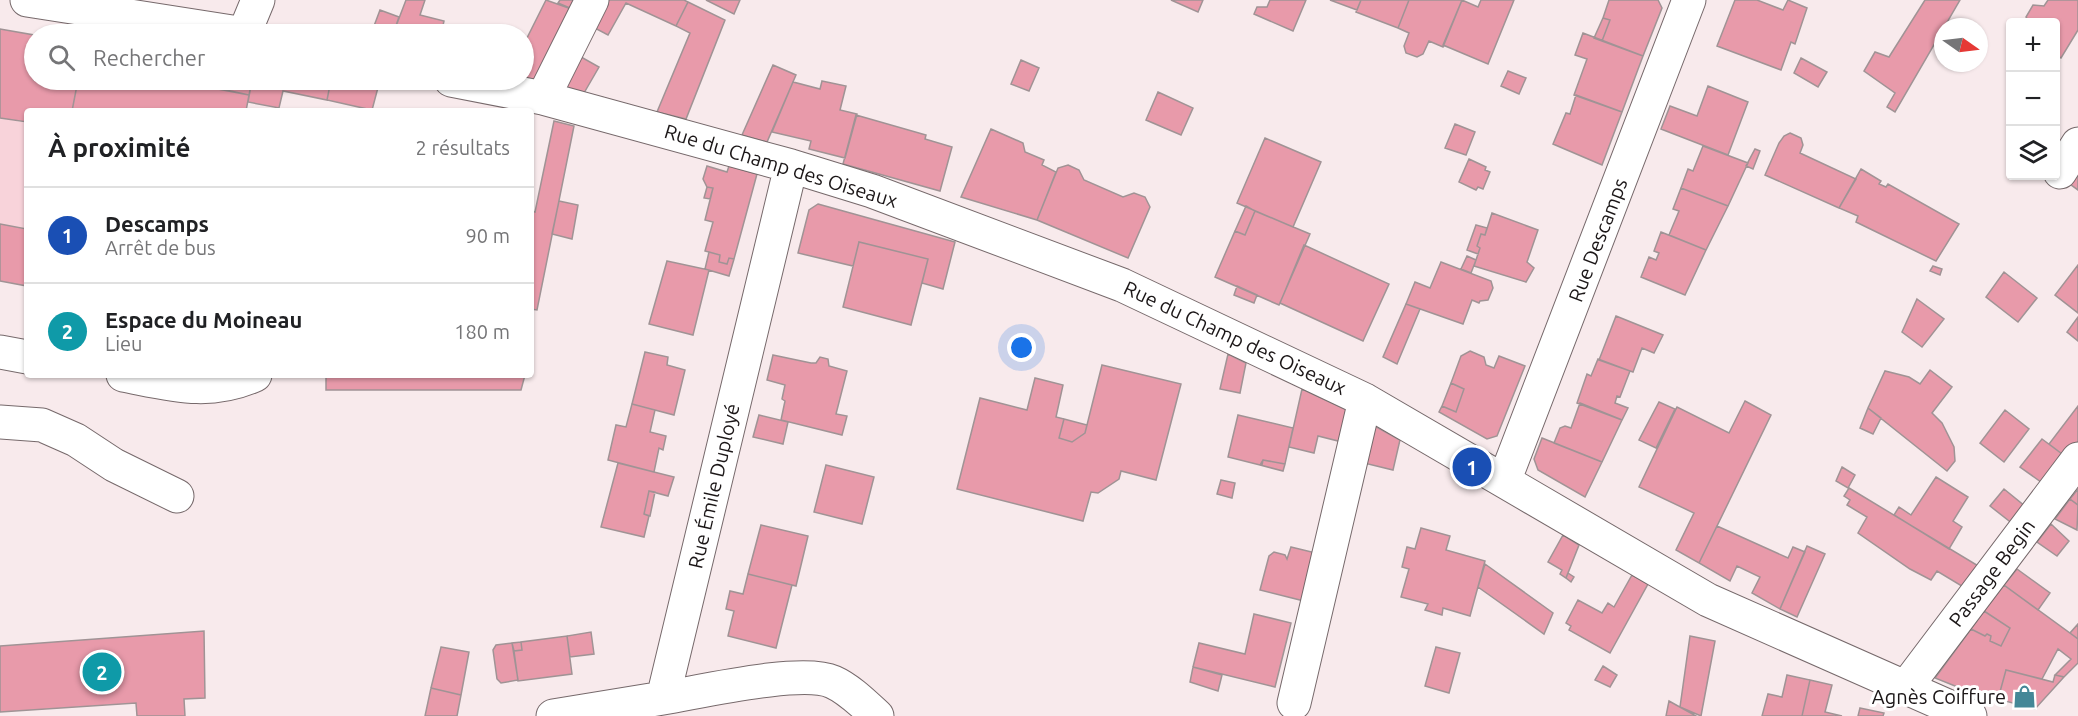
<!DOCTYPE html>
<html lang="fr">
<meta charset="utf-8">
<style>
:root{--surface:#fff;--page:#f6f6f6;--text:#202124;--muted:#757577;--line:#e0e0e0;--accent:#0b8043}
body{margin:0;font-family:Ubuntu,sans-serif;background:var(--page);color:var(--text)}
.controls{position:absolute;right:18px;top:18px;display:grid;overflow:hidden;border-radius:6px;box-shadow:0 2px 4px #0004}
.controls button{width:54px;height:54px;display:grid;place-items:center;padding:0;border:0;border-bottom:2px solid var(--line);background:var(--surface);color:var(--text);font:30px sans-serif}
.compass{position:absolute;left:1934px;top:18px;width:54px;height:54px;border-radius:50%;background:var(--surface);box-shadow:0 2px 4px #0004;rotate:104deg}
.you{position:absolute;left:1022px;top:348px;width:21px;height:21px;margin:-15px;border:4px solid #fff;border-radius:50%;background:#1a73e8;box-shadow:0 0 0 9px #1a73e833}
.badge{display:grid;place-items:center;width:39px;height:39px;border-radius:50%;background:var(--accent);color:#fff;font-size:20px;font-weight:700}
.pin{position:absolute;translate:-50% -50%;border:3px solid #fff;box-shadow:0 2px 6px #0006}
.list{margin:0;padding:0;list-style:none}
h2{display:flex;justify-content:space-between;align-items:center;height:78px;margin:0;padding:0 24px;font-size:26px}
h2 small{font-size:20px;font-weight:400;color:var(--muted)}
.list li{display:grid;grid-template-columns:39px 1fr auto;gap:18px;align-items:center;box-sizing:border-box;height:96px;padding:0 24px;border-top:2px solid var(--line)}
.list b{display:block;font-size:22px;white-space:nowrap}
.list p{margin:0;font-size:20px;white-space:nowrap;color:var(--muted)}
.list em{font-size:20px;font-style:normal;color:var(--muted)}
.icon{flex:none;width:33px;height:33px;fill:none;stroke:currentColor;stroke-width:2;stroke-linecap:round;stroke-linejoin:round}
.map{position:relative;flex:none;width:2078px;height:716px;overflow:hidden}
.search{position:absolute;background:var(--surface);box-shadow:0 2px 4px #0004;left:24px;top:24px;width:510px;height:66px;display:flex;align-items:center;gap:15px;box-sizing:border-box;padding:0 21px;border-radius:33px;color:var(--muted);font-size:22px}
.panel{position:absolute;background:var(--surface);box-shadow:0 2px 4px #0004;left:24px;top:108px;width:510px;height:270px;border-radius:6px}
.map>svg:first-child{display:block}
</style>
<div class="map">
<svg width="2078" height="716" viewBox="0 0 2078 716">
<rect width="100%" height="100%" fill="#f8eaec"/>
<path fill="#f8d3da" d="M0 118 27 123V229L0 224Z"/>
<path fill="#e89aaa" stroke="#a09395" stroke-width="1.5" d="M406 0H425L420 15 444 21 441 34H393Z
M546 0 577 11 539 82 524 78V44Z
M560 0H583L577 11 558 3Z
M603 0H684L688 2 676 26 626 3 608 35 589 25Z
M706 0H740L734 14Z
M1171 0H1203L1198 12Z
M1270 0H1306L1293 31 1254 14 1257 7H1267Z
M1330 0H1361L1357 10Z
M1361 0H1409L1398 28 1356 12Z
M1409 0H1462L1443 47 1429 41 1423 54 1417 57 1406 53 1404 46 1409 33 1398 28Z
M1462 0 1478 7 1481 0H1514L1488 64 1443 45Z
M1609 0H1658L1662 8 1643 56 1602 41 1610 20 1603 18Z
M1735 0H1757L1783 10 1788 0 1807 8 1795 44 1791 42 1781 70 1717 46Z
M1925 0H1960L1895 112 1887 107 1895 93 1864 71 1875 52 1889 57Z
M2048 0H2078V30L2061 58 2056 55V22H2029L2026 17 2033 5 2044 6Z
M688 2 725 20 686 119 657 112 690 33 676 26Z
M380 10 399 17 393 34H371Z
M1603 18 1610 20 1602 41 1594 38Z
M0 29 34 35V80H78L72 111H27V122L0 118Z
M1583 33 1643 56 1622 112 1574 95 1587 59 1575 55Z
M574 53 599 67 584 93 564 88Z
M1801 58 1827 72 1818 87 1794 73Z
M1021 60 1039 68 1029 91 1011 84Z
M773 65 796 75 767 142 742 135Z
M1508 71 1526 78 1519 94 1501 86Z
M78 80H171L249 95 246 111H72Z
M228 80H252L249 95 226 90Z
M252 80H331L327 100 283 91 279 108 248 102Z
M331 80H380L372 110 327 100Z
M822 81 846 86 840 110 857 114 845 158 809 149 811 141 772 132 793 82 820 89Z
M1708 86 1748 102 1728 155 1661 129 1670 106 1697 116Z
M1158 92 1193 108 1181 135 1146 120Z
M1576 95 1622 112 1602 165 1553 144 1566 113 1570 114Z
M856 115 926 135 925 139 952 147 940 191 843 164Z
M554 121 574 126 537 310 531 309V211L535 212Z
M1455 124 1475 132 1466 155 1445 148Z
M991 129 1023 143 1025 152 1044 160 1042 165 1056 172 1037 220 961 197Z
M1790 133 1801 138 1803 145 1800 153 1856 179 1839 208 1765 175 1779 143 1784 136Z
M1265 138 1321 162 1293 227 1237 203Z
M1703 146 1748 163 1728 206 1681 188 1688 169 1693 171Z
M1755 149 1760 151 1753 169 1746 166Z
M2078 157V190L2063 179Z
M1469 159 1486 167 1485 170 1490 172 1483 189 1478 187 1476 190 1459 182Z
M1068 165 1079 170 1084 180 1123 197 1134 193 1145 197 1150 207 1128 258 1037 220 1058 168Z
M707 166 727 172 729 166 757 174 734 259 729 258 727 264 719 262 720 255 705 251 713 222 705 220 713 188 707 187 703 179Z
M1861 169 1881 181 1879 184 1886 187 1888 184 1959 224 1936 261 1856 222 1858 216 1839 208Z
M707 187 713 188 710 199 704 198Z
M1681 188 1728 206 1706 250 1669 235 1679 211 1673 209Z
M559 201 578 205 572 239 552 234Z
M818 204 955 242 943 289 922 283 928 259 859 242 853 266 798 253 809 210Z
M1246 206 1255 211 1245 235 1235 231Z
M1255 211 1310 234 1279 305 1215 277 1235 231 1245 235Z
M1492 213 1538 230 1527 262 1534 268 1526 282 1474 266 1480 248 1477 246 1481 234 1485 235Z
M0 224 27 229V286L0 281Z
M1476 225 1487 228 1485 235 1481 234 1477 246 1480 248 1478 254 1467 250Z
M1661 232 1706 250 1685 295 1641 277 1649 257 1656 260 1659 253 1654 251Z
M859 242 928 259 911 325 843 307Z
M1304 245 1389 284 1363 341 1280 303Z
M709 252 720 255 719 262 727 264 729 258 734 259 729 276 705 269Z
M1467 256 1476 260 1471 273 1461 269Z
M667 261 709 270 693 335 649 324Z
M1441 262 1491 281 1493 288 1488 300 1480 301 1479 303 1472 300 1463 324 1406 304 1415 282 1430 288Z
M2078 265V313L2055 295Z
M1933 266 1942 269 1940 275 1930 271Z
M2004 272 2037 298 2018 322 1986 297Z
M1237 286 1257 295 1254 303 1234 295Z
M1917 299 1944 319 1922 347 1902 332Z
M1406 304 1420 309 1397 364 1383 357Z
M1616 316 1663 335 1654 353 1642 348 1633 372 1599 360Z
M2078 317V341L2067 332Z
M1470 351 1484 357 1486 365 1494 368 1499 356 1525 366 1497 436 1487 439 1439 412 1442 406 1456 412 1464 389 1451 383 1461 356Z
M645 352 668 357 667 365 685 370 674 415 632 404Z
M1228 354 1246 363 1240 393 1220 389Z
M773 355 811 363H816L820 357 828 359 829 366 847 371 836 414 847 416 842 435 781 420 785 401 782 399 785 385 767 380Z
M1598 359 1630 371 1620 397 1617 396 1615 403 1628 408 1622 420 1577 403 1587 374 1591 376Z
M1102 365 1181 384 1156 480 1121 471 1119 479 1098 493 1091 492 1083 521 957 489 980 398 1027 410 1035 378 1063 385 1056 417 1064 419 1059 438 1072 442 1085 433Z
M1930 370 1952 387 1932 413 1942 423 1954 447 1955 461 1947 471 1868 408 1885 371 1909 377 1920 384Z
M326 375H525L521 390H326Z
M1451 383 1464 389 1456 412 1442 406Z
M1302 389 1353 413 1346 443 1318 436 1314 453 1289 447Z
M1745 401 1771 415 1699 563 1676 550 1694 513 1639 487 1677 407 1729 433Z
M1659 402 1675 409 1656 448 1639 440Z
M1580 403 1622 420 1602 462 1554 443 1560 428 1565 426 1571 428Z
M632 404 655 410 650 432 666 436 663 450 659 448 654 472 608 460 616 425 626 427Z
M2078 406V449L2070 460 2049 444Z
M1868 408 1881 418 1873 434 1860 428Z
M2005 410 2029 429 2004 462 1980 443Z
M759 415 788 422 783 444 753 437Z
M1238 415 1293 428 1285 464 1263 460 1262 465H1260L1228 457Z
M1064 419 1087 425 1085 433 1072 442 1059 438Z
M1373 425 1400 440 1393 470 1364 463Z
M1542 438 1602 462 1585 497 1538 470 1534 459Z
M2042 439 2070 460 2048 487 2020 467Z
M1263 460 1285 464 1283 471 1260 465Z
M618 463 674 477 668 496 649 491 644 514 649 516 644 537 601 527Z
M826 465 874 477 862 524 814 512Z
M1842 467 1855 475 1848 488 1836 481Z
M1936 477 1968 497 1953 521 1962 527 1949 549 1894 515 1899 507 1911 515Z
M1221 480 1235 483 1232 498 1217 494Z
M1849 488 1985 570 1970 591 1937 571 1931 580 1910 569 1858 533 1867 517 1847 505 1850 500 1844 496Z
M2004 489 2031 511 2018 528 1990 506Z
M2078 489V505L2070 499Z
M649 491 655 492 650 516 644 514Z
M2070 499 2078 505 2077 530 2055 519Z
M2051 524 2069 541 2057 556 2037 542Z
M761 525 808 536 796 586 748 574Z
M1717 526 1788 558 1793 547 1805 552 1780 609 1752 593 1760 577 1737 566 1730 581 1699 563Z
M1421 528 1450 536 1446 550 1485 561 1470 616 1443 608 1442 615 1425 610 1428 604 1401 597 1409 569 1402 567 1407 547 1415 549Z
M1563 535 1579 545 1566 578 1560 574 1562 570 1548 562Z
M1807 546 1825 554 1797 617 1780 609Z
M1291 547 1320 554 1308 602 1260 590 1269 556 1274 552 1285 555 1287 559Z
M1485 564 1553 613 1544 634 1478 587Z
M2017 569 2050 593 2038 610 2004 585Z
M1568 573 1574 577 1571 582 1566 578Z
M748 574 792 585 776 648 728 636 734 611 726 609 730 591 743 594Z
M1632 575 1648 584 1610 653 1569 630 1571 626 1566 623 1578 600 1602 613 1608 603 1614 607Z
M2004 585 2078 639V663L2064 677 2055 675 2071 659 2058 649 2042 679 2006 670 1998 699 1965 690 1935 678 1971 629 1985 636 1987 634 1991 636 1990 641 2001 646 2010 628 1984 611Z
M1984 611 2010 628 2001 646 1990 641 1991 636 1987 634 1985 636 1971 629Z
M1254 614 1291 623 1275 687 1193 667 1199 643 1245 654Z
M2078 624V639L2070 633Z
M204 631 205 698 184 699 185 716H137L136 703 0 712V646Z
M591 632 594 654 570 657 567 636Z
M567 636 572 674 518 681 514 651 522 650 521 642Z
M1690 636 1715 641 1701 716 1680 707Z
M521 642 522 650 514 651 512 643Z
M512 643 518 680 501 683 497 679 493 650 496 645Z
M441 647 469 652 461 695 431 688Z
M1436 647 1460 653 1449 693 1425 686Z
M1603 666 1617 675 1610 687 1595 680Z
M1193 667 1222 675 1218 691 1190 682Z
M2006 670 2053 682 2055 675 2064 677 2035 709 1998 699Z
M1787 675 1810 680 1802 716H1762L1768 694 1782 697Z
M1810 680 1832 685 1825 712 1842 716H1802Z
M431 688 461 695 457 716H425Z
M1669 701 1696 716H1666Z
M1860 708 1884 713 1883 716H1858Z"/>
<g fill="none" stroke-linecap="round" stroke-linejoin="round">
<defs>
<path id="minor" d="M27 0 245 34
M244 34 258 0
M451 80 543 98 791 166 872 191 1122 285 1365 400 1708 600 1970 716
M543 98 592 0
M2060 172 2078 144
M0 352 27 357
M123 375C170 384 209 396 255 375
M0 422 42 425 76 440 114 465 177 496
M1505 479 1689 0
M1906 687 2078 459
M663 698C700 692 802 668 833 682 849 689 865 705 877 716
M1294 703 1365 400
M553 716 663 698 791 166"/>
</defs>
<use href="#minor" stroke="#76696b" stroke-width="35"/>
<use href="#minor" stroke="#fff" stroke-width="33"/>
</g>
<defs>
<symbol id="shop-bare" viewBox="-9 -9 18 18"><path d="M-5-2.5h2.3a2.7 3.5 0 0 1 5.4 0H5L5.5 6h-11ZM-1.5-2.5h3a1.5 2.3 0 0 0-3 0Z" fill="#448797" stroke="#fff" stroke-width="2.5" paint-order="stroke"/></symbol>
</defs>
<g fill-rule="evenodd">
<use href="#shop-bare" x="2008" y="680" width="33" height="33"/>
</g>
<g text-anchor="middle" stroke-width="6" stroke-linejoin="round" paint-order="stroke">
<g font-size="20" fill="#1b1617" stroke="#fff">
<text transform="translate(781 166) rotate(17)" y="7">Rue du Champ des Oiseaux</text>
<text transform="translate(1598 240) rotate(-69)" y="7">Rue Descamps</text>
<text transform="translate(1235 338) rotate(25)" y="7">Rue du Champ des Oiseaux</text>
<text transform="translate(714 486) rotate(-77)" y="7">Rue Émile Duployé</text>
<text transform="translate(1992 573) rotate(-53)" y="7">Passage Begin</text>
</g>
<g font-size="20" fill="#1b1617" stroke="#fff" text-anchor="end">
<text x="2006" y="704">Agnès Coiffure</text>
</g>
</g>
</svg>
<div class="controls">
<button>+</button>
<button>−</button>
<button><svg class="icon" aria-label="layers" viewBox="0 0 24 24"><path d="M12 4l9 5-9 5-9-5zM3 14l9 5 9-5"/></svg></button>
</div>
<svg class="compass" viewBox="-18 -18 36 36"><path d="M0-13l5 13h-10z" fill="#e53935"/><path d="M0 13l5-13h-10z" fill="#757577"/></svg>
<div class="you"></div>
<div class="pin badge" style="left:1472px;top:467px;background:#1a4fb4">1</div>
<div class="pin badge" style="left:102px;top:672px;background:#0f9aa8">2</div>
<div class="search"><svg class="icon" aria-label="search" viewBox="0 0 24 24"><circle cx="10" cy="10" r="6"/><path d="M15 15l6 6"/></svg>Rechercher</div>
<section class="panel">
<h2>À proximité<small>2 résultats</small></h2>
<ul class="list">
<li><span class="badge" style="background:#1a4fb4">1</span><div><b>Descamps</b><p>Arrêt de bus</p></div><em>90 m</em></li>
<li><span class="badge" style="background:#0f9aa8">2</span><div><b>Espace du Moineau</b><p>Lieu</p></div><em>180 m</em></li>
</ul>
</section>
</div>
